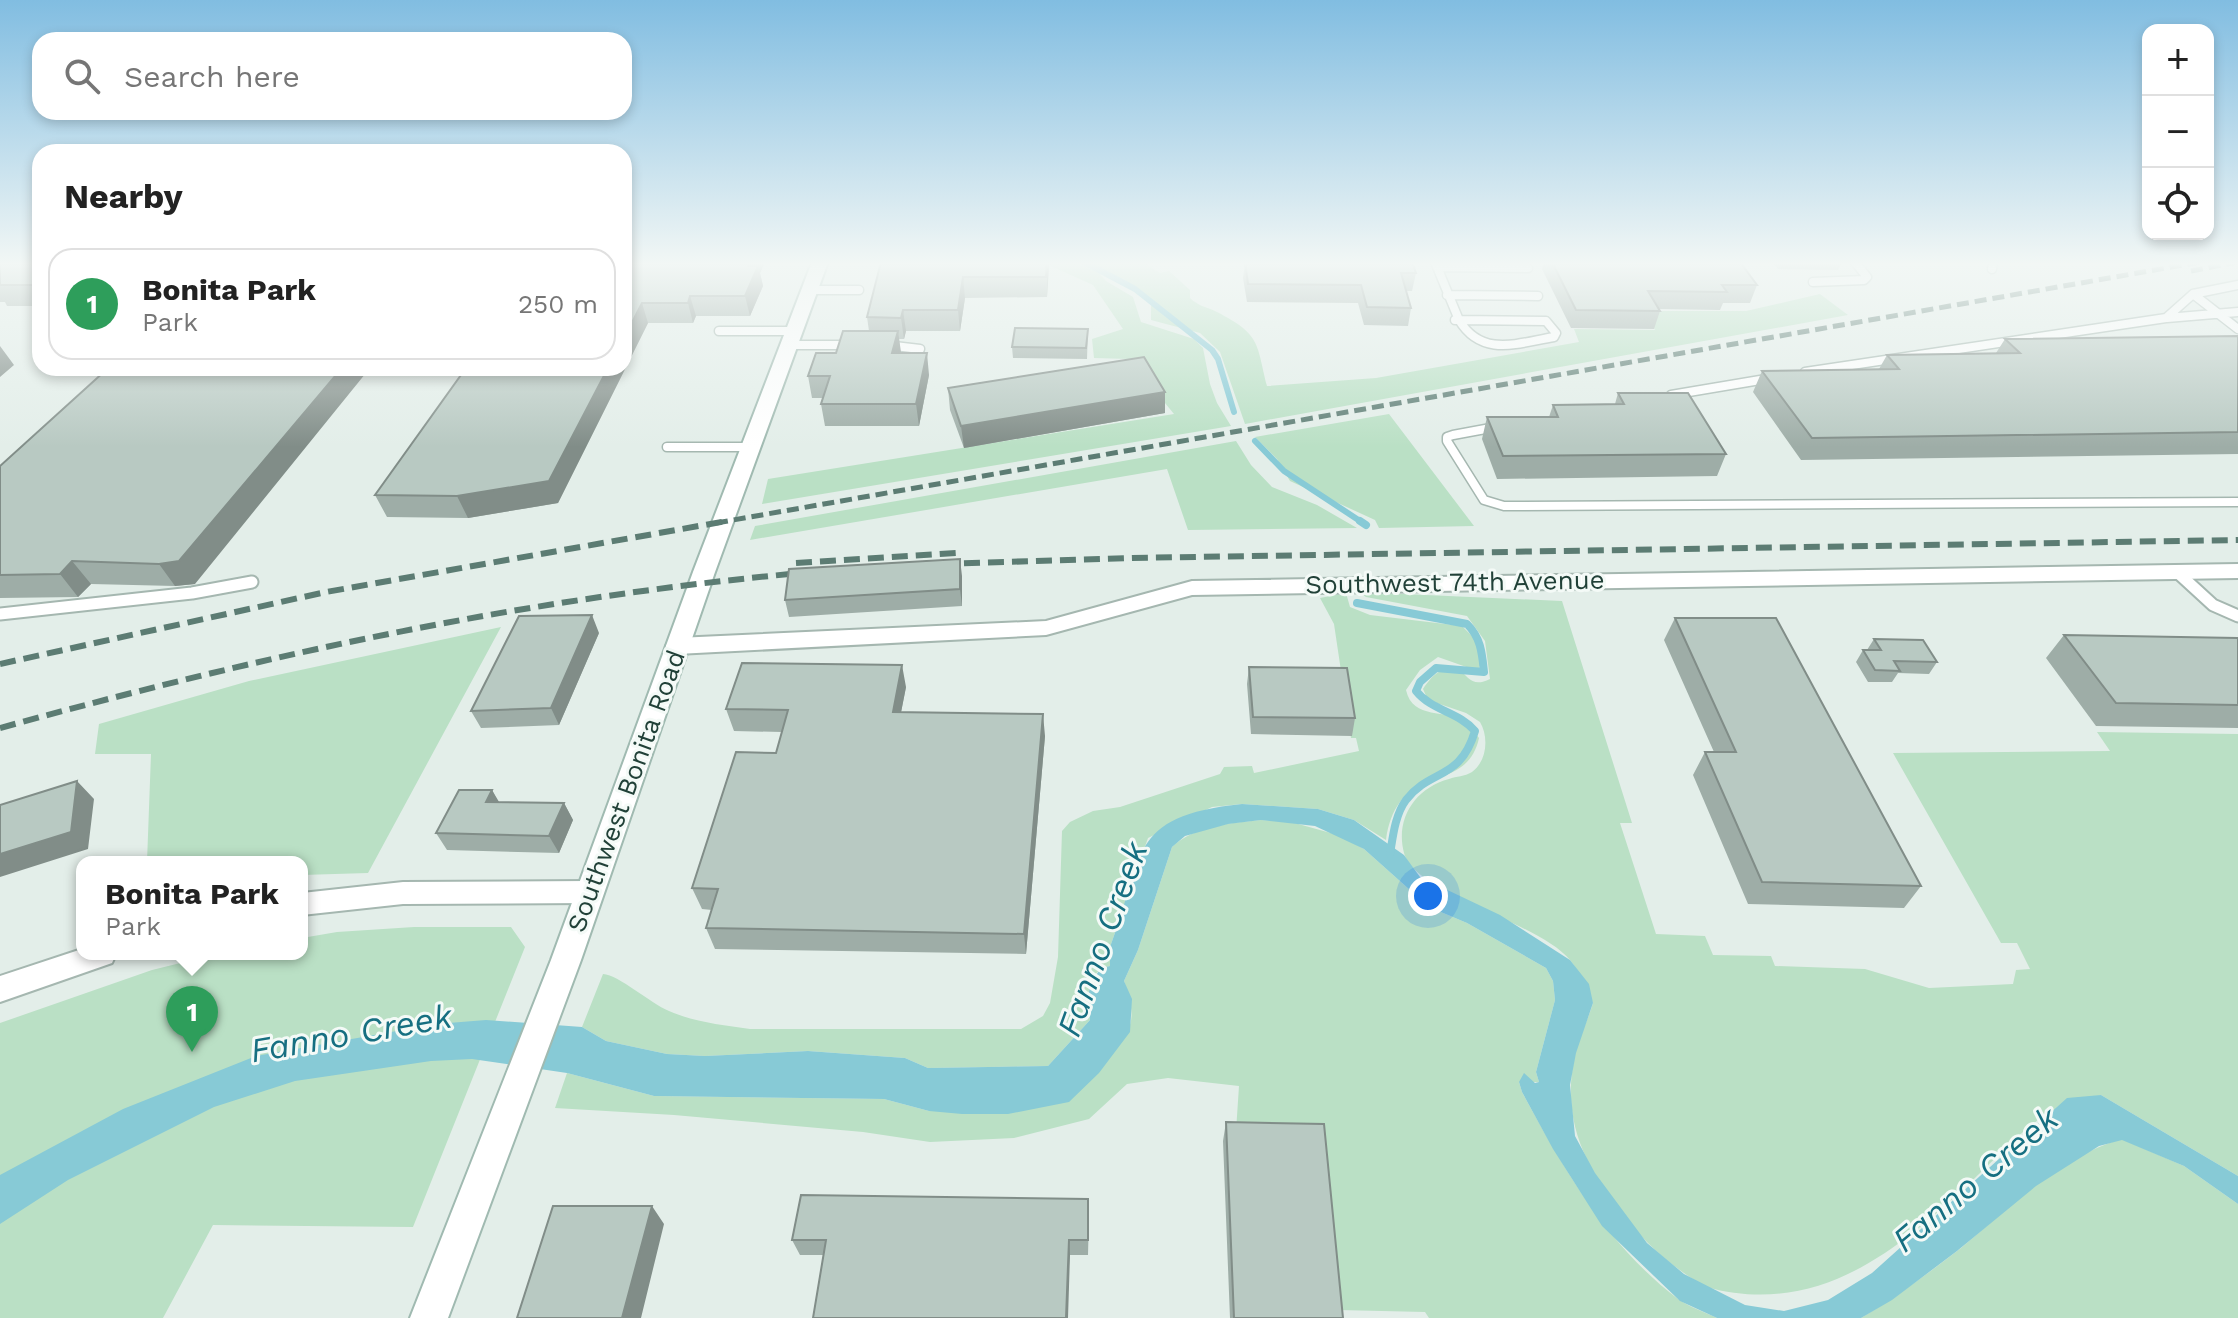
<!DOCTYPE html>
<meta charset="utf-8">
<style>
:root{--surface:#fff;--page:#f6f6f6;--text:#222;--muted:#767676;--line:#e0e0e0;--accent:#0f766e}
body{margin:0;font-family:"Work Sans",sans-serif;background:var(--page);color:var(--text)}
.controls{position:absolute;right:24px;top:24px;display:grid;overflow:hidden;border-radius:16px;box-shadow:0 4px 12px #0003}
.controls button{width:72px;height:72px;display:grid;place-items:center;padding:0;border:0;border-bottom:2px solid var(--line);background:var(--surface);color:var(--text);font:40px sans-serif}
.you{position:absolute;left:1428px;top:896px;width:28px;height:28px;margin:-20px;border:6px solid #fff;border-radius:50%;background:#1a73e8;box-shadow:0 0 0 12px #1a73e833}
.badge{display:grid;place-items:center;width:52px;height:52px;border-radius:50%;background:var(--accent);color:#fff;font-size:26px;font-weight:700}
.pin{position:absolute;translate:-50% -66px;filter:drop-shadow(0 2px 4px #0008)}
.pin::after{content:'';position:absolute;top:42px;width:28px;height:24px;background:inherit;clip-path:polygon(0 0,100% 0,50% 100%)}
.popup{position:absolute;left:76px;top:856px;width:232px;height:104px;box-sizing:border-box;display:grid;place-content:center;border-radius:16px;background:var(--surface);filter:drop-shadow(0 2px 6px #0005);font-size:26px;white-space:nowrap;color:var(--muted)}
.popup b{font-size:30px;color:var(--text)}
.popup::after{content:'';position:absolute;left:50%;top:100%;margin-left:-16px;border:16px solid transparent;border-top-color:var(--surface)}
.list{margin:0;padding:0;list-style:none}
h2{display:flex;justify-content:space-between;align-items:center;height:104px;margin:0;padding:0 32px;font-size:34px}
h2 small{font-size:26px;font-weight:400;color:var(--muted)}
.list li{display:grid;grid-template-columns:52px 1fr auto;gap:24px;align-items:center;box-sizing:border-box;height:112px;margin:0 16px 16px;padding:0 16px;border:2px solid var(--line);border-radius:24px}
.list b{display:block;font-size:30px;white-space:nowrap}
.list p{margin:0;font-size:26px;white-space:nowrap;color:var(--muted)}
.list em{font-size:26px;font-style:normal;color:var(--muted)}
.icon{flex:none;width:44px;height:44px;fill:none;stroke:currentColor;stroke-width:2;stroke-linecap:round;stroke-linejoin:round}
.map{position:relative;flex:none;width:2238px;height:1318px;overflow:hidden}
.search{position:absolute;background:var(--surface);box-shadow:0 4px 12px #0003;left:32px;top:32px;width:600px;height:88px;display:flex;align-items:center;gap:20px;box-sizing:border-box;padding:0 28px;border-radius:24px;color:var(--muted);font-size:30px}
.panel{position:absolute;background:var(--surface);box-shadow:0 4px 12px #0003;left:32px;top:144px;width:600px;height:232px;border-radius:24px}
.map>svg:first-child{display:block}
</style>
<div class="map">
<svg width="2238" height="1318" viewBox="0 0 2238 1318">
<rect width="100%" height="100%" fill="#e3eee9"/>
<path fill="#bae0c5" d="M1042 262H1073L1098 272 1106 281 1133 297 1141 322 1194 339 1203 348 1210 384 1217 403 1231 426 762 504 768 479 1174 414 1129 359 1094 358 1092 339 1123 329 1093 285Z
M1089 262H1143L1160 273 1169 271 1190 290V298C1198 306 1207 307 1217 312 1261 335 1256 342 1267 386L1376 378 1579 342 1574 329 1655 330 1645 311H1746L1820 294 1848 315 1245 424 1220 352 1200 333 1151 320V305L1132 285Z
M1389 414 1474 526 1379 528 1375 520 1290 481 1277 459 1255 437Z
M1236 441 1251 465 1272 487 1317 505 1357 528 1188 530 1167 469 750 540 755 526Z
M1359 592 1562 601 1632 823H1620L1656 934 1705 936 1713 955 1771 956 1775 966 1865 969 1929 988 2013 984 2016 970 2030 969 2017 943H2001L1893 753 2110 751 2097 732 2238 734V1176L2101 1095C2083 1102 2060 1107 2044 1116 2022 1130 1995 1159 1976 1177 1900 1249 1819 1318 1706 1287 1675 1269 1650 1248 1628 1221 1587 1170 1560 1122 1575 1055 1579 1037 1588 1020 1593 1003 1586 990 1580 972 1570 960 1537 921 1415 894 1404 853 1395 819 1415 788 1449 779 1457 776 1464 777 1472 772 1487 761 1489 737 1480 722L1466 713 1428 700 1423 689C1432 676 1439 668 1456 667 1469 677 1472 688 1490 679L1485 641 1467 616 1366 597Z
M1346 593 1350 607 1370 615 1462 626 1477 641 1481 663 1479 668 1472 669 1438 657 1420 670 1406 690C1413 721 1446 708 1466 722 1471 725 1475 733 1479 738 1466 797 1398 758 1386 840L1354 820 1318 809 1242 804 1212 807 1148 838 1110 947V966C1084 972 1088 1000 1090 1020L1048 1066 928 1068 905 1058 808 1051 705 1056 667 1054 606 1041 582 1027 603 974C619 975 650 1003 669 1011 694 1022 722 1025 750 1029H1021L1043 1016 1050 1003 1058 957 1062 831 1070 822 1093 811 1120 807 1220 774 1224 767 1252 766 1254 773 1359 751 1356 738H1351L1334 624 1320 598Z
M501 627 368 873 302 875V862H147L151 754H95L99 724 249 681Z
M1261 820 1291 822 1338 835 1364 849 1429 907 1467 923 1546 968 1553 981 1555 1000 1536 1072 1539 1082H1519L1522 1092C1564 1169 1607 1245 1678 1299 1689 1307 1705 1312 1717 1318H1429L1425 1312 1338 1310 1236 1131 1239 1086 1168 1078 1127 1084 1089 1119 1014 1138 930 1142 863 1132 674 1115 555 1108 567 1073 654 1096 884 1099 929 1111 1114 1050C1137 1025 1134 1012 1124 981L1138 950 1172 847C1194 826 1231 823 1261 820Z
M414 927H511L525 947 413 1227 213 1225 163 1318H0V1023L152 970 217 954H302V938L337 932Z
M2122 1139 2184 1166 2238 1204V1318H1861C1896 1297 1929 1273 1961 1248 2009 1208 2060 1156 2122 1139Z"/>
<path fill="#87cad6" d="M1242 804 1318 809 1354 820 1404 855 1420 877 1500 915 1570 960 1589 984 1593 1003 1576 1053 1570 1085 1575 1136 1595 1173 1647 1243 1684 1274 1745 1305 1784 1311 1828 1300 1872 1273 2067 1098 2101 1095 2238 1176V1204L2184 1166 2122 1140 2099 1146 2036 1186 1957 1251 1892 1300 1861 1318H1717L1680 1301 1602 1226 1553 1149 1522 1092 1519 1082 1524 1073 1535 1083 1539 1082 1536 1072 1555 1000 1553 981 1546 968 1467 923 1429 907 1364 849 1315 826 1261 820 1228 824 1185 836 1172 847 1138 950 1124 981 1132 999 1130 1032 1099 1073 1069 1102 1008 1114H962L929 1111 884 1099 654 1096 567 1073 472 1059 431 1061 295 1081 214 1107 68 1180 0 1224V1175L123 1109 256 1056 436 1024 486 1020 582 1027 606 1041 667 1054 705 1056 808 1051 905 1058 928 1068 1048 1066 1090 1020C1088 999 1085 985 1102 968L1110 966V947C1145 857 1125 816 1242 804Z"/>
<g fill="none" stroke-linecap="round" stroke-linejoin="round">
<path stroke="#87cad6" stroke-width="6" d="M1084 262 1135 289 1212 350 1218 359 1234 412
M1255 441 1284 471 1363 523"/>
<path stroke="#87cad6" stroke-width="8" d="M1360 521 1366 525
M1357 603 1467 624C1481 638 1482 653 1484 672L1436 668 1420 682 1416 691C1432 711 1459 712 1475 731 1460 781 1431 768 1406 800 1395 815 1393 836 1390 854"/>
<defs>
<path id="service-far1" d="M1435 262 1459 320
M1437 267 1528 268
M1992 269 1993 262
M1813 282 1864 280 1867 277 1855 262
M810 290H859
M2193 294 2238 329
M1447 295 1538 296
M2167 318 2238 312
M1455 320H1459
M1459 320 1546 321 1556 333 1554 337C1518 343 1482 358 1459 320Z
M719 331H794
M789 345H853
M886 345 920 349
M1805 372 2166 318 2193 294 2238 285
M1671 395 1772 378
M1496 427 1453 435 1447 437V441L1484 500 1504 506 2238 502
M667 447H751"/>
<path id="service" d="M2177 572 2213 605 2238 616
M0 614 192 593 252 582"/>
<path id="minor" d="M2238 564V578L1192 595 1046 635 677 654 669 651 666 646 669 641 677 638 1046 621 1192 581Z
M589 881 598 884 602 892 598 900 589 903 403 904 302 915V893L403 882Z
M82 949V954H116L112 963 0 1002V976Z"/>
<path id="secondary" d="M812 262H828L715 572 581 960 448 1318H410L551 960 693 572Z"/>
</defs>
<use href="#service-far1" stroke="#a5b7b0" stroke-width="11"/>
<use href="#service" stroke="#a5b7b0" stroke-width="15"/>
<use href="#minor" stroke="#a5b7b0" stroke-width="4"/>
<use href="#secondary" stroke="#a0bab1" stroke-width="4"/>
<use href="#service-far1" stroke="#fff" stroke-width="8"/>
<use href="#service" stroke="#fff" stroke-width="11"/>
<use href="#minor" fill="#fff" fill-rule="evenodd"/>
<use href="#secondary" fill="#fff" fill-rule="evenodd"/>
<path stroke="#5c7c73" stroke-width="5" stroke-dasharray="12 6" stroke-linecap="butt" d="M2191 271 2238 262
M716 523 2200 262"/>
<path stroke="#5c7c73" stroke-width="6" stroke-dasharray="16 8" stroke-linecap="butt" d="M796 563 956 553
M940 564 1132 558 2238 540
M0 664 326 592 727 521
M0 728C272 653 530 597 812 572"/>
</g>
<path fill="#9eada7" d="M0 262H40V306H7L5 302H0Z
M624 262H765L760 273 763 286 750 316H696L693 323H648L558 503 468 518 387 517 375 495Z
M881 262H1048L1047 297 965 298 960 331H906L904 339H899L900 353 929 375 919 426H825L821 404 823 398H812L808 376 836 353 869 331 867 317Z
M1245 262 1416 273 1412 291H1406L1411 308 1408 326 1364 325 1358 303 1247 302 1243 278Z
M1544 262H1740L1757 285 1750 303H1723L1720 310 1659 309 1660 311 1654 329 1571 328 1542 269Z
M1773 262H1842L1838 270 1778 269Z
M1088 329 1087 359 1013 358 1012 347Z
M2238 336V454L1801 460 1753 392 1762 371 1879 369 1887 355 1996 353 2005 339Z
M948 388 1165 413 964 448 950 410Z
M1618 393 1726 454 1717 476 1497 479 1482 439 1487 417H1549L1553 405 1615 404Z
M0 466 195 584 175 586 91 584 78 597 0 598Z
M962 576V606L789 617 785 600Z
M1675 618 1921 886 1904 908 1748 904 1693 775 1705 752H1714L1664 640Z
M599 633 559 725 481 728 471 711Z
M2064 635 2238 638V728L2096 726 2046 658Z
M1874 639 1937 662 1929 674 1898 673 1892 682H1868L1856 662 1863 650H1867Z
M1249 667 1355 718 1352 736 1251 734 1247 684Z
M906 687 901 712 1045 736 1026 954 715 949 706 928 712 910 702 909 692 888 776 753 782 732 734 731 726 709Z
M492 790 498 802 564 803 573 820 559 853 447 850 436 833Z
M1226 1122 1343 1318H1230L1223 1141Z
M1089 1214 1088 1255H800L792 1240Z"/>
<path fill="#818d88" d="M751 262H765L760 273 763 286 750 316 745 296 749 266Z
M1047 262H1048L1049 268 1047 297Z
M963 277 965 298 960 331 958 310Z
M690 296 696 316 693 323 688 303Z
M642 303 648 323 558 503 468 518 457 496 608 368H624V338Z
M903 310 906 331 904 339 901 318Z
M898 331 901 352 895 375 892 353Z
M0 346 14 365 0 377Z
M927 353 929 375 919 426 916 404Z
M342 368H370L195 584 175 586 159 564Z
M1165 392V413L964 448 961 426Z
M960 559 962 576V606L960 589Z
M72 561 91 584 78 597 60 574Z
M592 615 599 633 559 725 551 708Z
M902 665 906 687 897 733 893 712Z
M1043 714 1045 736 1026 954 1024 934Z
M77 781 94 799 88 849 0 877V854Z
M492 790 502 807 486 802Z
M564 803 573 820 559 853 549 836Z
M652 1206 664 1224 641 1318H622Z
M1069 1240 1070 1255 1068 1318H1066Z"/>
<path fill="#b8c9c2" stroke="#818d88" stroke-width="2" d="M0 262H40V285H0Z
M624 262H751L749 266H758L745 296H690L688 303H642L624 338Z
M881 262H1047L1046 277H963L958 310H903L901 318 867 317Z
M1245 262H1412L1416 273H1401L1411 308 1367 307 1361 285 1248 284Z
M1552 262H1740L1757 285H1722L1727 292 1648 291 1660 311 1576 310Z
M1015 328 1088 329 1086 348 1012 347Z
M843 331H898L892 353H927L916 404H821L830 376H808L816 353H836Z
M2238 336V432L1812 438 1762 371 1899 369 1887 355 2020 353 2005 339Z
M1144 357 1165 392 961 426 948 388Z
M114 368H342L179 561 159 564 72 561 60 574 0 575V466L106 370H113Z
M466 368H608L549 481 457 496 375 495Z
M1618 393H1688L1726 454 1503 456 1487 417H1558L1553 405 1624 404Z
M960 559V589L785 600 789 569Z
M592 615 551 708 471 711 519 616Z
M1675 618H1776L1921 886 1762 882 1705 752H1736Z
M2064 635 2238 638V705L2116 703Z
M1874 639 1923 640 1937 662 1894 661 1900 671 1875 670 1863 650H1881Z
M742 663 902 665 893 712 1043 714 1024 934 706 928 718 889 692 888 736 752 776 753 788 710 726 709Z
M1249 667 1347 668 1355 718 1253 717Z
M77 781 71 832 0 854V805Z
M459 790H492L486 802 564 803 549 836 436 833Z
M1226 1122 1324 1124 1343 1318H1234Z
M801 1195 1088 1199V1240H1069L1066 1318H813L826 1240H792Z
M553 1206H652L622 1318H517Z"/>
<linearGradient id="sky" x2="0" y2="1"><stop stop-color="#81bde1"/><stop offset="0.59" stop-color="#f2f7f5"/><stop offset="1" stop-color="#f2f7f5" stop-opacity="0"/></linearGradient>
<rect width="2238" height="447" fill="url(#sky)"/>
<g text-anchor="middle" stroke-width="6" stroke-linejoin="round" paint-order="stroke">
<g font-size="26" fill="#214138" stroke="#f4faf7">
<text transform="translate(1455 582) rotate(-1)" y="9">Southwest 74th Avenue</text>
<text transform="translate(626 791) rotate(-70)" y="9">Southwest Bonita Road</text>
</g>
<g font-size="34" font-style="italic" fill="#166f81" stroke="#f4faf7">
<text transform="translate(1102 939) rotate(-70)" y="12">Fanno Creek</text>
<text transform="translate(351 1033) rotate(-10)" y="12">Fanno Creek</text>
<text transform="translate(1975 1179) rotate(-40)" y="12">Fanno Creek</text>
</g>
</g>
</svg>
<div class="controls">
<button>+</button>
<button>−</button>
<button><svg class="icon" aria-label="locate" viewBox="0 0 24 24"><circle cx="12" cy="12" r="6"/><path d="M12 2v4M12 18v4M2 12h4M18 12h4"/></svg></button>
</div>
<div class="you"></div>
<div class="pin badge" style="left:192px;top:1052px;background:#2e9e5b">1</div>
<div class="popup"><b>Bonita Park</b>Park</div>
<div class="search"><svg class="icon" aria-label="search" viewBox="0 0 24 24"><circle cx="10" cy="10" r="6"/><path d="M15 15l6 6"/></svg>Search here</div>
<section class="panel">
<h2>Nearby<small></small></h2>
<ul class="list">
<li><span class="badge" style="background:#2e9e5b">1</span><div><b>Bonita Park</b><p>Park</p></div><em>250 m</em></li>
</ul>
</section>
</div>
